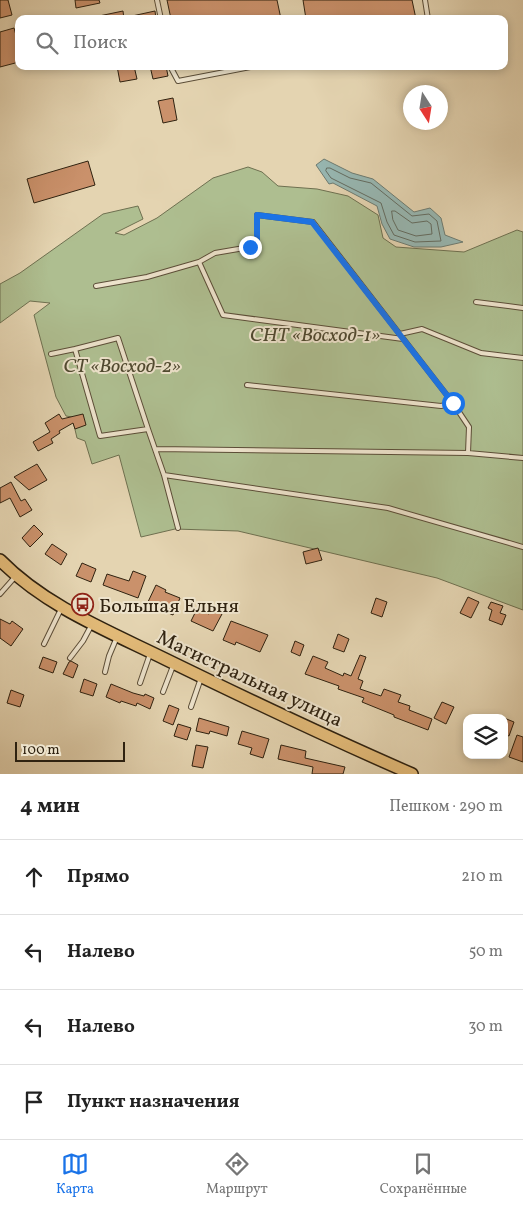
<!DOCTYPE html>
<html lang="ru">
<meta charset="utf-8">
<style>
:root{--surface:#fff;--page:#f6f6f6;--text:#222;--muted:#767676;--line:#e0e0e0;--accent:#1a73e8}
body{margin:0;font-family:Vollkorn,serif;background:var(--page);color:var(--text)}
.controls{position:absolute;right:15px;bottom:15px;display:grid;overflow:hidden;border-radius:10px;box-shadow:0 2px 8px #0003}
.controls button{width:45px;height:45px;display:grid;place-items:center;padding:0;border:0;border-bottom:1px solid var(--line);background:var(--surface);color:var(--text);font:25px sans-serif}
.compass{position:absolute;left:403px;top:85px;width:45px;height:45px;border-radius:50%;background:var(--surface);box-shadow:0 2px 8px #0003;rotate:168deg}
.scale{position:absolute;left:15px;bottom:12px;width:110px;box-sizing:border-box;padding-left:5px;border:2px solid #2f2210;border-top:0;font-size:14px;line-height:18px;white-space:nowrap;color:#2f2210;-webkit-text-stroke:4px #ede3cc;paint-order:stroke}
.stop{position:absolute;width:15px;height:15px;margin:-11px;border:4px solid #1a73e8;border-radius:50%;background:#fff}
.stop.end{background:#1a73e8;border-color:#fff;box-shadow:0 1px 5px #0008}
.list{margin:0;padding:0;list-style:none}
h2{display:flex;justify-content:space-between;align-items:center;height:65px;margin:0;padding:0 20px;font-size:21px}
h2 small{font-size:16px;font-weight:400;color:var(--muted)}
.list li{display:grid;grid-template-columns:32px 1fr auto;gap:15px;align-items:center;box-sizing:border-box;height:75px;padding:0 20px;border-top:1px solid var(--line)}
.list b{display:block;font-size:19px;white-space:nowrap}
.list em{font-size:16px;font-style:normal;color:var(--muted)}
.icon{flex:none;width:28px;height:28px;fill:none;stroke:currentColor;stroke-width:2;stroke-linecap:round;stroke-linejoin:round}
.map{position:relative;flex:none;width:523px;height:774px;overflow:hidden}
.search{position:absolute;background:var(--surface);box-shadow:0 2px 8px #0003;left:15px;right:15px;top:15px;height:55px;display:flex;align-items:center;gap:12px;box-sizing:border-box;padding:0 18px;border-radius:10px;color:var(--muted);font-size:19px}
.sheet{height:365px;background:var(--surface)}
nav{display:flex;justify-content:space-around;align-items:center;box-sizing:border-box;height:70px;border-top:1px solid var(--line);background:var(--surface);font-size:14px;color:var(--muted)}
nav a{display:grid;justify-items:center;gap:2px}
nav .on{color:var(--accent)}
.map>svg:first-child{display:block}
</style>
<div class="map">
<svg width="523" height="774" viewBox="0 0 523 774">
<rect width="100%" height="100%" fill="#e4d4b1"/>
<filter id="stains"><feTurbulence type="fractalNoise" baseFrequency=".004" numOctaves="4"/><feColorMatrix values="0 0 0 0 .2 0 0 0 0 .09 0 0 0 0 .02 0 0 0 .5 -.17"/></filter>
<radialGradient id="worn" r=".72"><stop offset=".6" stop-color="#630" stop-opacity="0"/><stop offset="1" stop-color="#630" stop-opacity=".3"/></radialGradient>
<path fill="#aebe90" stroke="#6e7050" d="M248 167 262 172 278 186 317 189 348 196 378 215 383 238 396 247 464 252 517 230 523 232V610L437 578 238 531 175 529 141 537 119 455 92 464 85 441 77 438 72 417 66 416 56 397 34 315 50 303 30 301 0 323V284L20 273 103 214 138 206 143 219 115 233 124 235 157 218 213 178Z"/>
<path fill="#97b7b2" stroke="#6d7b71" d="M324 159 352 173 373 179 414 212 430 208 441 218 445 235 463 242 441 247H414L390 239 382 224 377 206 333 183 329 184 316 165Z"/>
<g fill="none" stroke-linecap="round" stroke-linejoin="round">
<path stroke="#636c61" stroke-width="1" d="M327 168H330L350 178 371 183 412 216 429 214 437 221 441 241 415 242 394 235 387 222 381 203 331 178 326 171Z
M392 211H395L412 223 427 221 431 224 432 234 416 236 398 230 393 220Z"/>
</g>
<path fill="#ca916b" stroke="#2f2210" d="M0 0H8L12 15 0 18Z
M75 0H99L100 3 76 8Z
M167 0H277L281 19H171Z
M303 0H412L416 19H306Z
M123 11 124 19H99V16Z
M155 11 156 19H132V16Z
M14 28 19 46V62L0 67V32Z
M117 66H134L137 79 120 82Z
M150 66H166L168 76 153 79Z
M173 98 177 120 163 123 158 101Z
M88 161 95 185 34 203 27 179Z
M59 414 62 419 83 414 86 425 75 429 73 423 59 431 60 433 51 439 53 443 38 451 33 442 50 432 45 423Z
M37 464 47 480 29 490 14 477Z
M11 482 21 501 25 499 32 510 20 517 10 498 0 503V488Z
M34 525 43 534 30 547 22 538Z
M52 544 67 554 61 565 45 554Z
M318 548 322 560 306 564 303 552Z
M82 563 96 569 91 582 76 576Z
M133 571 146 576 138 598 103 585 107 574 129 581Z
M156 585 166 590 165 592 180 598 173 615 147 604Z
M468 597 479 602 471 618 460 613Z
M376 598 387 602 382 617 371 613Z
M491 602 503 606 500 613 506 615 502 625 489 620 492 610 488 608Z
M197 609 209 614 211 609 222 614 213 631 191 621Z
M0 619 10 624 12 621 23 629 11 646 0 638Z
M231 621 268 635 260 652 236 642 235 645 223 640Z
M338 634 349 639 344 652 333 648Z
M295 641 304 645 300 656 291 652Z
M360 655 366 657 358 679 363 681 360 689 381 696 384 689 401 695 398 702 410 706 409 710 432 719 428 730 394 717V715L362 702 364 698 338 689 339 686 305 674 313 656 328 662 325 668 343 676 344 673 351 676Z
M43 657 57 662 53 673 39 668Z
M71 661 78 665 73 678 63 674 69 662Z
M84 679 97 684 93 696 80 692Z
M111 684 133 693 144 696 145 694 154 698 150 709 137 703 136 706 121 701 120 703 106 697Z
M11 690 24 695 20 707 7 703Z
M442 702 454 707 446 724 434 718Z
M169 705 179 709 173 725 163 721Z
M199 718 229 727 227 736 210 731 209 734 196 731Z
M504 718 514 722 509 736 504 734Z
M178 724 191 728 187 740 174 736Z
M242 731 269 739 263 758 250 754 252 748 238 744Z
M517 735 523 737V762L509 757Z
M196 745 208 747 203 768 192 766Z
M281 745 306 751 305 758 345 767 343 774H312L313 767 278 759Z"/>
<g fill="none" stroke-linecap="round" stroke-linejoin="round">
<defs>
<path id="lane" d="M157 0 161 19
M425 0 428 19
M170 66 178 81 256 66
M199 262 223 315 403 339
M96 286 147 277 199 262 215 253 250 247 257 243V215L313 222 453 403 469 427 468 453 155 449
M476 302 523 308
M400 334 422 329 481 353 523 358
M75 349 118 338 148 429
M51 354 75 349 100 436 148 429 164 475 388 508 523 547
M247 385 441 406 453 403
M468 453 523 458
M164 475 178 528
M0 594 15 577
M44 644 61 609
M70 658 83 641 91 626
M105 672 109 656 117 637
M140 683 150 654
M163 692 173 666
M191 707 201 678"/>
<path id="primary" d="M0 560C45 606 108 631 165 659 247 699 329 738 412 774"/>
</defs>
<use href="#lane" stroke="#5c4e38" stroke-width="6"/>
<use href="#primary" stroke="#2f2210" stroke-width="14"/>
<use href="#lane" stroke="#ede3cc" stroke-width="4"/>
<use href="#primary" stroke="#e2ba78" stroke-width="11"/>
</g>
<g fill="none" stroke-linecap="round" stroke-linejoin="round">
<path stroke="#1a73e8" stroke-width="6" d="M250 247 257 243V215L312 222 453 403"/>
</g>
<defs>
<symbol id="bus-ring" viewBox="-11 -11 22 22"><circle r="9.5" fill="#ede3cc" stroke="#8f2418" stroke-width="1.5"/><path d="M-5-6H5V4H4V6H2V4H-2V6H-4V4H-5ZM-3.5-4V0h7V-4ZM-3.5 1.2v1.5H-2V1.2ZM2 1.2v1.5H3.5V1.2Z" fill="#8f2418"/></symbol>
</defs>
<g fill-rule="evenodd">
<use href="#bus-ring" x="70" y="592" width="25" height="25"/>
</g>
<g text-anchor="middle" stroke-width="4" stroke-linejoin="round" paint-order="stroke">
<g font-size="20" font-style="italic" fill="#4f4930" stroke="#ede3cc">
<text x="315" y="341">СНТ «Восход-1»</text>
<text x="122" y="372">СТ «Восход-2»</text>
</g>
<g font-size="20" fill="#2f2210" stroke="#ede3cc" text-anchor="start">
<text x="99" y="612">Большая Ельня</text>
</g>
<g font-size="20" fill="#2f2210" stroke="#ede3cc">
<text transform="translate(250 678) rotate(25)" y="7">Магистральная улица</text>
</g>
</g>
<rect width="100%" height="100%" filter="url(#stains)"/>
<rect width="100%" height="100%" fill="url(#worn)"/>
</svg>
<div class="controls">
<button><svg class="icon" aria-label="layers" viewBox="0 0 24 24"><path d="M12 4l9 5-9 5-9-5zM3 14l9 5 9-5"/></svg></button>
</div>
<svg class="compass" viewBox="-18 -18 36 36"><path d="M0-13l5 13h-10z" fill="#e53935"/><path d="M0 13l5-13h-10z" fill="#767676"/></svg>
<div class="scale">100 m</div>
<div class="stop" style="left:453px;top:403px"></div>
<div class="stop end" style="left:250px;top:247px"></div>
<div class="search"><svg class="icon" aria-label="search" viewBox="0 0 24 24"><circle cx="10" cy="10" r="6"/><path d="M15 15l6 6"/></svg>Поиск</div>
</div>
<section class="sheet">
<h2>4 мин<small>Пешком · 290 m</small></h2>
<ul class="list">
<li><svg class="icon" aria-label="ahead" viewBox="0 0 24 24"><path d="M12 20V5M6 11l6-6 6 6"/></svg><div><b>Прямо</b></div><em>210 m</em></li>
<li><svg class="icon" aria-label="left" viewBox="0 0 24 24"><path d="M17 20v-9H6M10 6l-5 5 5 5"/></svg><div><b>Налево</b></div><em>50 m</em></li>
<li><svg class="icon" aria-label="left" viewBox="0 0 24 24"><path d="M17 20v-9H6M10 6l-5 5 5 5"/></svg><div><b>Налево</b></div><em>30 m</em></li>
<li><svg class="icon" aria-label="arrive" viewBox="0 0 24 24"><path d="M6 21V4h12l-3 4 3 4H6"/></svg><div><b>Пункт назначения</b></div></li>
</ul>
</section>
<nav>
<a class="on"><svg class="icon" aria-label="map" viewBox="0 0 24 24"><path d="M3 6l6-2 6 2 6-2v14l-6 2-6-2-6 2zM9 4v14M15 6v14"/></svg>Карта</a>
<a><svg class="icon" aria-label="directions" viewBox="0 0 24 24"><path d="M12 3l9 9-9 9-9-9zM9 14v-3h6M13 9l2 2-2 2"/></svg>Маршрут</a>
<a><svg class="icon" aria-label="saved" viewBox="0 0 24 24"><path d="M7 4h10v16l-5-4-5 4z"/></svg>Сохранённые</a>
</nav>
